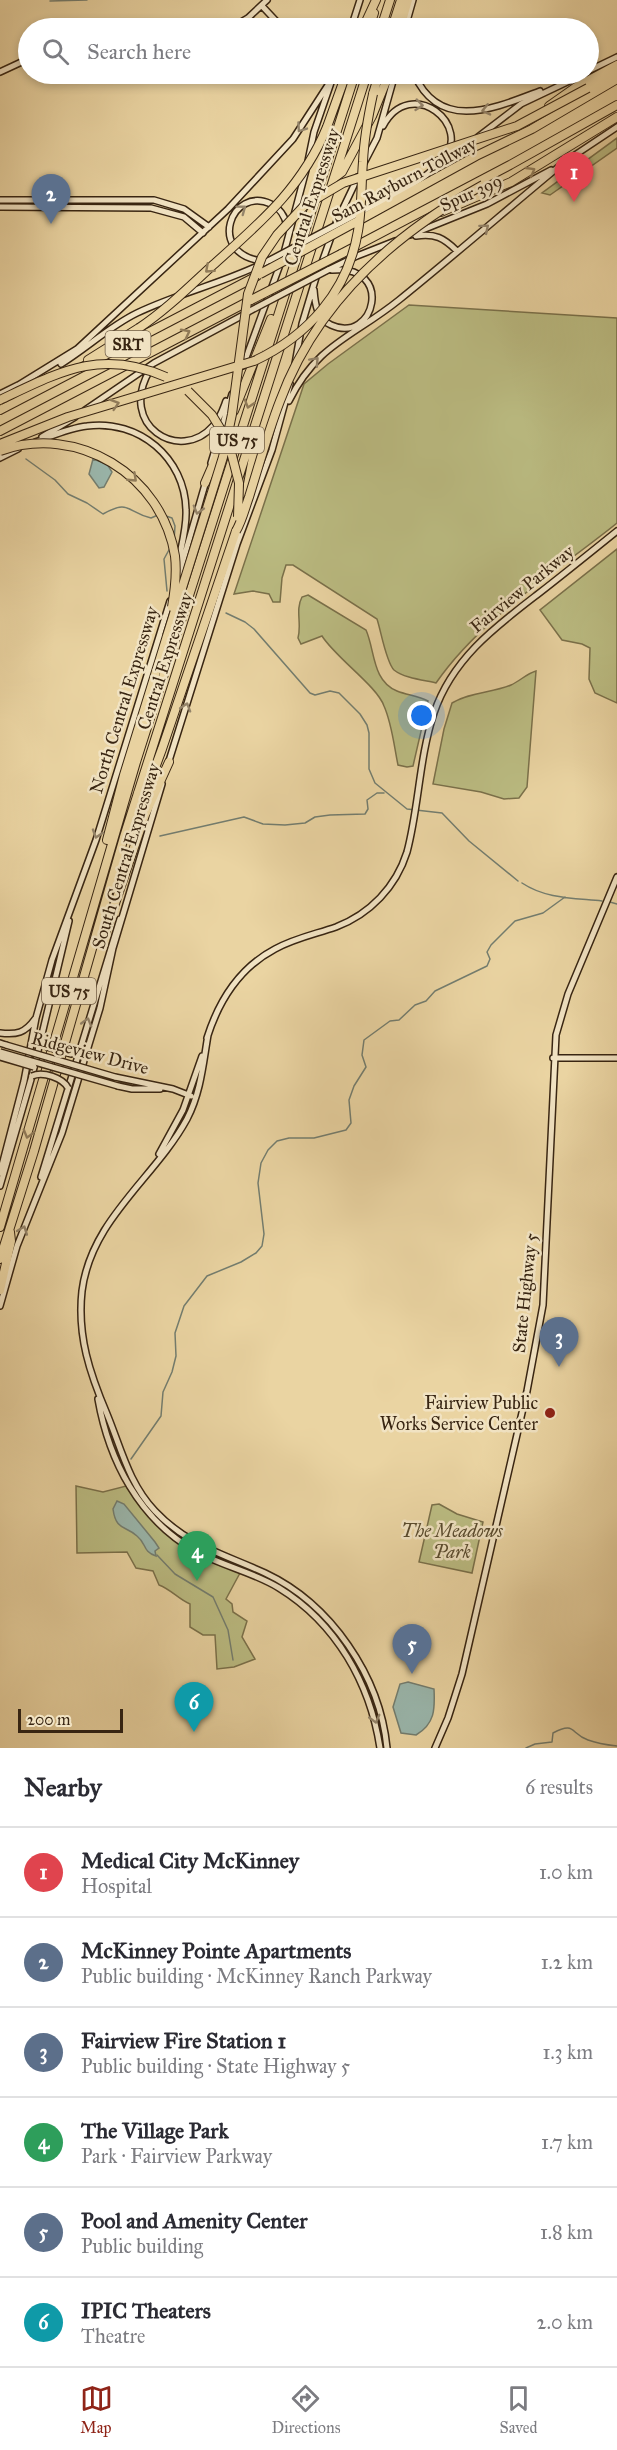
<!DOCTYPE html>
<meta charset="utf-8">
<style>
:root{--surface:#fff;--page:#f7f7f7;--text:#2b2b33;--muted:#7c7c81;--line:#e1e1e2;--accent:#8f2418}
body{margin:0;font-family:"IM FELL Great Primer",serif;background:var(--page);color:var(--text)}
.scale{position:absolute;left:18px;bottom:15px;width:105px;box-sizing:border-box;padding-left:6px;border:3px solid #382512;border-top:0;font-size:16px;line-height:21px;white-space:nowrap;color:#382512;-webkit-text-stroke:4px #f1e3c3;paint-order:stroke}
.you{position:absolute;left:422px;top:716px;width:21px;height:21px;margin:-15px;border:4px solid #fff;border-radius:50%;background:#1a73e8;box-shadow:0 0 0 9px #1a73e833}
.badge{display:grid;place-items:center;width:39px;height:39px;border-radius:50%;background:var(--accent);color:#fff;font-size:20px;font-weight:700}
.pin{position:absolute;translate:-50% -50px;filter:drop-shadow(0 2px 3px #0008)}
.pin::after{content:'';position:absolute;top:32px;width:21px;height:18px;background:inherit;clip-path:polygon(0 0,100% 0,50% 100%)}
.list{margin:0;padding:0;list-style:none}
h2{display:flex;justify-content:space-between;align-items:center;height:78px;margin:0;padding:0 24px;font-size:26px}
h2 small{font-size:20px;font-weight:400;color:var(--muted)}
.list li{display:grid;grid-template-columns:39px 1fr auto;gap:18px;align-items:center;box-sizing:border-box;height:90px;padding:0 24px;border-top:2px solid var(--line)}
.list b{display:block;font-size:22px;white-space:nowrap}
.list p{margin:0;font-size:20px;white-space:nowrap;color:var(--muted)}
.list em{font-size:20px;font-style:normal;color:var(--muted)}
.icon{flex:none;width:33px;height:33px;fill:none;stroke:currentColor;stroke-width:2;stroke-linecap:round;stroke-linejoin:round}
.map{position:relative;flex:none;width:617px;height:1748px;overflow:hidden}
.search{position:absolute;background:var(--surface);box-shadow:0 3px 9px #0003;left:18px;right:18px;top:18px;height:66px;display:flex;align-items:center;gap:15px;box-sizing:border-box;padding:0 21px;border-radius:33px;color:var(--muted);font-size:22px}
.sheet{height:618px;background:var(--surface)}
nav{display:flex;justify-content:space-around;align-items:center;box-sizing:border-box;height:84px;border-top:2px solid var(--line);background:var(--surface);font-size:16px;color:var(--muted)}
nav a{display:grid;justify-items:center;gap:3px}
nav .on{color:var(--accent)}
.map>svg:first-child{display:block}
</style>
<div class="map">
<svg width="617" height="1748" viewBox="0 0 617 1748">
<rect width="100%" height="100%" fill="#ead4a2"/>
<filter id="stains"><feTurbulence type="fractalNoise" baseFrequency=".00333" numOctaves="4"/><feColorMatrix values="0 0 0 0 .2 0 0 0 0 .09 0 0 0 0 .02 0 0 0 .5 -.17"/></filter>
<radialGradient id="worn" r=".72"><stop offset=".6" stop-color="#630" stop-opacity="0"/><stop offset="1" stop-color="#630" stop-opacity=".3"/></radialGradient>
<path fill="#bbbc82" stroke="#7a704a" stroke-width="1.5" d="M617 138V148L550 195 542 193Z
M409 305 617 318V523C556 572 481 618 436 683 423 680 404 678 394 670 386 662 381 631 377 619L293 565H286L282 578 280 602H273L269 594 253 591 234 594 304 384 328 364Z
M617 549V703L595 693 589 679 590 648 582 644 562 640 540 610Z
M308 595 366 630C375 650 372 681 397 691 407 695 418 696 428 701L413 766 407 767 398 765C394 746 392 724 384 706 377 686 336 658 322 636L301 644 298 638C302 624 295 610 302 597Z
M536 671 527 787 519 798 504 799 481 792 433 784 444 729 452 703C470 692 492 693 511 685 520 681 526 674 536 671Z
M76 1486 103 1492 126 1486C158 1534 187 1552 240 1573L226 1599 232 1604 233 1612 247 1621 242 1637 255 1659 234 1667 217 1669 215 1635H203L190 1627V1604C178 1599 172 1590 159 1585L153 1571 136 1568 127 1552 77 1553Z
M439 1504 457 1514 483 1522 472 1573 419 1562 432 1505Z"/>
<path fill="#9ab7ad" stroke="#737d6f" stroke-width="1.5" d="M93 459 107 464 112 472 104 487 99 488 89 474Z
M117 1501 124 1504 155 1542 159 1548 155 1551 156 1556C142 1551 147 1544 137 1536 125 1525 116 1531 113 1509Z
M408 1682 434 1689C435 1709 435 1724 416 1735L401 1733 393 1707 400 1684Z"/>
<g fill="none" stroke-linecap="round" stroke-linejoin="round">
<path stroke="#737d6f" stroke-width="1.5" d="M50 1 87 0
M26 459 55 480 68 494 87 503 103 514C130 499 126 512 151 518L158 515
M163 515 172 518 175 526 174 541
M167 591 164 559 170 548
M226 613 245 622 254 629 310 693 315 695 330 691 339 693 360 714 367 725 369 733V769L375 783 407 809 442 813 469 841 518 881
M160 836 244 817 263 824 285 825 305 823 315 817 330 815 365 814 368 809 367 800 377 793H384
M522 883C546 899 574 898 602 901
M610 902 617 904
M131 1459 161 1416 163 1392 172 1372 176 1356 175 1333 184 1306 207 1276 241 1262 256 1253 262 1246 264 1234 258 1183 261 1163 268 1150 277 1141 289 1138H314L346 1130 351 1123 349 1100 354 1086 366 1067 362 1055 364 1040 390 1021 399 1020 415 1005 426 1001 435 991 487 966 490 959 487 952 491 945 515 921 543 913 565 897
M157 1555 175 1574 213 1597 228 1630 233 1660
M526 1748 535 1744 552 1742 553 1733C576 1721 570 1734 588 1740 596 1743 608 1745 617 1746"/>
<defs>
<path id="secondary" d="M262 6 277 22 286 28
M231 28 248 18 267 0
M351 28 360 0
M405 28 413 0
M588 71 617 57
M0 72 28 59
M414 74C440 133 495 108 540 91
M478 137 521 104 584 74
M308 161 314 132 334 74
M566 161 617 127
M364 163 377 138 395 74
M436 170 471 143
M0 200H154L184 209 209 227
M0 207 151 208 184 217 203 233
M359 213C388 198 419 185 442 161 475 126 411 74 383 126
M410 235 487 204 551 170
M416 236C435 233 444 238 457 251
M284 253 306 170
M262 261C206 254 231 185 271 204 281 209 285 216 287 226
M321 265 336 223 358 177
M328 270 357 256 395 241
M314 290C315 304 317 319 331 325 375 345 395 264 332 270
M61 364C87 348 110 326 137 313 181 292 228 282 270 260
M295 364 302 324 317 274
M243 366 281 262
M150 370C117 425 180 464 213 426 220 419 223 409 226 401
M17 386 77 349 228 209 293 139 328 85
M0 394 18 385
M289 401C317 344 353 337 399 300 456 254 511 206 568 159
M85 410 154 363 247 313
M42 437 75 417
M35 442C52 436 69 428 87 426 139 419 185 458 186 510 187 528 181 547 178 564
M0 458 18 449
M211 463 232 394
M178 578 206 481
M168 764 237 544 272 450 290 384
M0 1033C17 1035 25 1033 35 1019
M208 1035C203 1064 201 1092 187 1119 155 1178 91 1219 82 1291 77 1336 90 1374 107 1414 121 1448 129 1484 155 1511 188 1546 224 1554 265 1573 331 1604 380 1676 387 1748
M207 1038C219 1000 239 968 275 949 295 938 316 934 336 927 370 914 396 887 407 852 419 807 419 758 434 713 452 659 495 627 538 594 565 573 591 552 617 531
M0 1043 6 1045
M553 1058H617
M115 1077 173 1089 191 1096
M118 1086 132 1089H160
M159 1154 183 1110 202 1056
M0 1173 24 1081 36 1018 52 960 96 840 170 601
M41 1177 120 919
M0 1186 32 1076 69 921
M0 1306 17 1246 62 1133 100 1008 113 948 162 784
M98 1399C109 1461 139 1519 195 1551 222 1566 253 1572 279 1588 336 1623 370 1683 380 1748
M435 1748 448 1718 462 1674 527 1391 543 1305 556 1035 568 994 617 877"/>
<path id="highway" d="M363 28 376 0
M369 28 374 13
M381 28 390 0
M392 28 401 0
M400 28 408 0
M588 88 617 70
M373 94 379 74
M549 106 576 87 617 65
M327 127 346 74
M334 178 342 172 372 116 389 74
M441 212 511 182 617 117
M356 222 476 156 532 129 617 79
M341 254 510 165 617 105
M88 360 139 328
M0 410 257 276
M234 411 271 319
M0 431 251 300
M205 483 225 437
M244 505 256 442 253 433
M138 793 148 787 162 749 236 531
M107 840 124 775 167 636
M94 943 105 933 145 815 169 762
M0 1227 136 762 355 74
M0 1259 34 1151 124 837 367 74
M0 1290 11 1241 10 1232"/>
</defs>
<use href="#secondary" stroke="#382512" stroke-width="8"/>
<use href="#highway" stroke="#382512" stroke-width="10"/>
<use href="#secondary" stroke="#f1e3c3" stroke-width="5"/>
<use href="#highway" stroke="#ead4a2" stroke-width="8"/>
<defs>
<path id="secondary-bridge" d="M270 260 357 214
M248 312 328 270
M42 1039 47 1047 71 1054 79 1051
M6 1045 115 1077
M0 1052 118 1086
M0 1057 34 1067
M32 1076C43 1071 63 1078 68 1088"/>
<path id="highway-bridge" d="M260 274 356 222
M251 300 341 254
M139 328C166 310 189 287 213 265 260 223 302 188 327 127
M188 391 212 415 226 438
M0 400C59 372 101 348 166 377
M0 444 68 417 254 361C308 336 348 291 358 231 362 209 361 185 363 162 364 139 368 117 373 94
M230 448 239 483 238 517
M0 451C77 423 162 475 175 556 177 573 175 590 172 607
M236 531C242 521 245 508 249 497 259 465 268 432 280 401 316 303 394 234 483 185
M167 636 223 457 232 414 248 294 262 257 277 235 304 206 343 183 517 126 588 88"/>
</defs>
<use href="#secondary-bridge" stroke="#382512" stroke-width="8" stroke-linecap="butt"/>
<use href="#highway-bridge" stroke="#382512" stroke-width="10" stroke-linecap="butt"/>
<use href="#secondary-bridge" stroke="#f1e3c3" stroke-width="5"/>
<use href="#highway-bridge" stroke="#ead4a2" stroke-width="8"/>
</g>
<defs><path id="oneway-chevron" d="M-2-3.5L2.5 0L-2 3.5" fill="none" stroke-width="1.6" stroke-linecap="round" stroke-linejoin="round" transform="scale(1.5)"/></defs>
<g stroke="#94846a">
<use href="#oneway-chevron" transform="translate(419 105) rotate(6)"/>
<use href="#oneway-chevron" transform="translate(486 110) rotate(167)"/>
<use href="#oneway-chevron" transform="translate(301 128) rotate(125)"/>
<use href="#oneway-chevron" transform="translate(242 209) rotate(-37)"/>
<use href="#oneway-chevron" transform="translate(485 228) rotate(-40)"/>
<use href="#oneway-chevron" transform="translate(315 361) rotate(-47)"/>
<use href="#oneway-chevron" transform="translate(198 510) rotate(106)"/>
<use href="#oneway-chevron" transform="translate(186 707) rotate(-73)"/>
<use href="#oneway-chevron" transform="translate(97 834) rotate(108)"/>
<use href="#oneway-chevron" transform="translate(87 1022) rotate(-74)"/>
<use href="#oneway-chevron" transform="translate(23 1230) rotate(-70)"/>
<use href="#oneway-chevron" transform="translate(375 1719) rotate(75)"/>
</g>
<g stroke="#917c5a">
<use href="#oneway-chevron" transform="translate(531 171) rotate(-30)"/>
<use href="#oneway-chevron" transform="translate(209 269) rotate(138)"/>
<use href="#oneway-chevron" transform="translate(186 333) rotate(-27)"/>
<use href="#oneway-chevron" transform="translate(115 404) rotate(-17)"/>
<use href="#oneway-chevron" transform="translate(249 404) rotate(107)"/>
<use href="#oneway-chevron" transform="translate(133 478) rotate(43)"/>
<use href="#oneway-chevron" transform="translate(28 1134) rotate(106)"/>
</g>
<circle fill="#8f2418" stroke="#f1e3c3" stroke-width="2" cx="550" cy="1413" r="6"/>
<g text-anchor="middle" stroke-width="5" stroke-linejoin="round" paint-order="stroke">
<g fill="#f1e3c3" stroke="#705e47" stroke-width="1.5">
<rect x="105.5" y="331" width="45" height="26" rx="4.5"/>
<rect x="210" y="427" width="54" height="26" rx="4.5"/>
<rect x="42" y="978" width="54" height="26" rx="4.5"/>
</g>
<g font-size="16" font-weight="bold" fill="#382512">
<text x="128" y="350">SRT</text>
<text x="237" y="446">US 75</text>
<text x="69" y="997">US 75</text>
</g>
<g font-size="18" fill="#382512" stroke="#f1e3c3">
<text transform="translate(404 180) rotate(-28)" y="6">Sam Rayburn Tollway</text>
<text transform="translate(471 193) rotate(-24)" y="6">Spur 399</text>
<text transform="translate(312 197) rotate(-72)" y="6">Central Expressway</text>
<text transform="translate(522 589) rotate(-39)" y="6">Fairview Parkway</text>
<text transform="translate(165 661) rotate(-72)" y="6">Central Expressway</text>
<text transform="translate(124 700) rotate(-73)" y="6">North Central Expressway</text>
<text transform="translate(126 856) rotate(-73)" y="6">South Central Expressway</text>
<text transform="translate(90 1053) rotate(15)" y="6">Ridgeview Drive</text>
<text transform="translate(525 1293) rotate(-84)" y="6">State Highway 5</text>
</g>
<g font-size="18" fill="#382512" stroke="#f1e3c3" text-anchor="end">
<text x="538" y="1409">Fairview Public<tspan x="538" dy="21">Works Service Center</tspan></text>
</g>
<g font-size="18" font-style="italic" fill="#594b2e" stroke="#f1e3c3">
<text x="452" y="1537">The Meadows<tspan x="452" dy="21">Park</tspan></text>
</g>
</g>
<rect width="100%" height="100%" filter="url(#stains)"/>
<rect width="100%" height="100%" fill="url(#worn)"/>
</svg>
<div class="scale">200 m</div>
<div class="you"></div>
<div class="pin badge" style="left:574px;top:202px;background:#e0444e">1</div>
<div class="pin badge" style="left:51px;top:224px;background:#5c6f8a">2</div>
<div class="pin badge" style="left:559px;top:1367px;background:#5c6f8a">3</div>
<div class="pin badge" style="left:197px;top:1581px;background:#2e9e5b">4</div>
<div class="pin badge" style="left:412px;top:1674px;background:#5c6f8a">5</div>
<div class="pin badge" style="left:194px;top:1732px;background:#0f9aa8">6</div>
<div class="search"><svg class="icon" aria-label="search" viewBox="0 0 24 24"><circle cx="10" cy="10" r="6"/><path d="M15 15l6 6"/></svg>Search here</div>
</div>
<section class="sheet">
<h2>Nearby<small>6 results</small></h2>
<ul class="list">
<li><span class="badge" style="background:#e0444e">1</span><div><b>Medical City McKinney</b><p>Hospital</p></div><em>1.0 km</em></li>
<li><span class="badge" style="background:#5c6f8a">2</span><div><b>McKinney Pointe Apartments</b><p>Public building · McKinney Ranch Parkway</p></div><em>1.2 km</em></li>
<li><span class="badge" style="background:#5c6f8a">3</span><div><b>Fairview Fire Station 1</b><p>Public building · State Highway 5</p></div><em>1.3 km</em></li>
<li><span class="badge" style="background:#2e9e5b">4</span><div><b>The Village Park</b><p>Park · Fairview Parkway</p></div><em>1.7 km</em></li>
<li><span class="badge" style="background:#5c6f8a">5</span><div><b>Pool and Amenity Center</b><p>Public building</p></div><em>1.8 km</em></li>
<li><span class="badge" style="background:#0f9aa8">6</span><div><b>IPIC Theaters</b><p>Theatre</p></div><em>2.0 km</em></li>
</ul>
</section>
<nav>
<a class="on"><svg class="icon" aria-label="map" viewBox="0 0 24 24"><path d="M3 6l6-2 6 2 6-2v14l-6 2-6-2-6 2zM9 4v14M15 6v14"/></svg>Map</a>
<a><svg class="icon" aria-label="directions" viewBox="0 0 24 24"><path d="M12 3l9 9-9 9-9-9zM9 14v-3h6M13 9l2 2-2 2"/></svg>Directions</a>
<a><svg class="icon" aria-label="saved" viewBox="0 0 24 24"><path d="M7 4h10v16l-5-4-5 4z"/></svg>Saved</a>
</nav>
